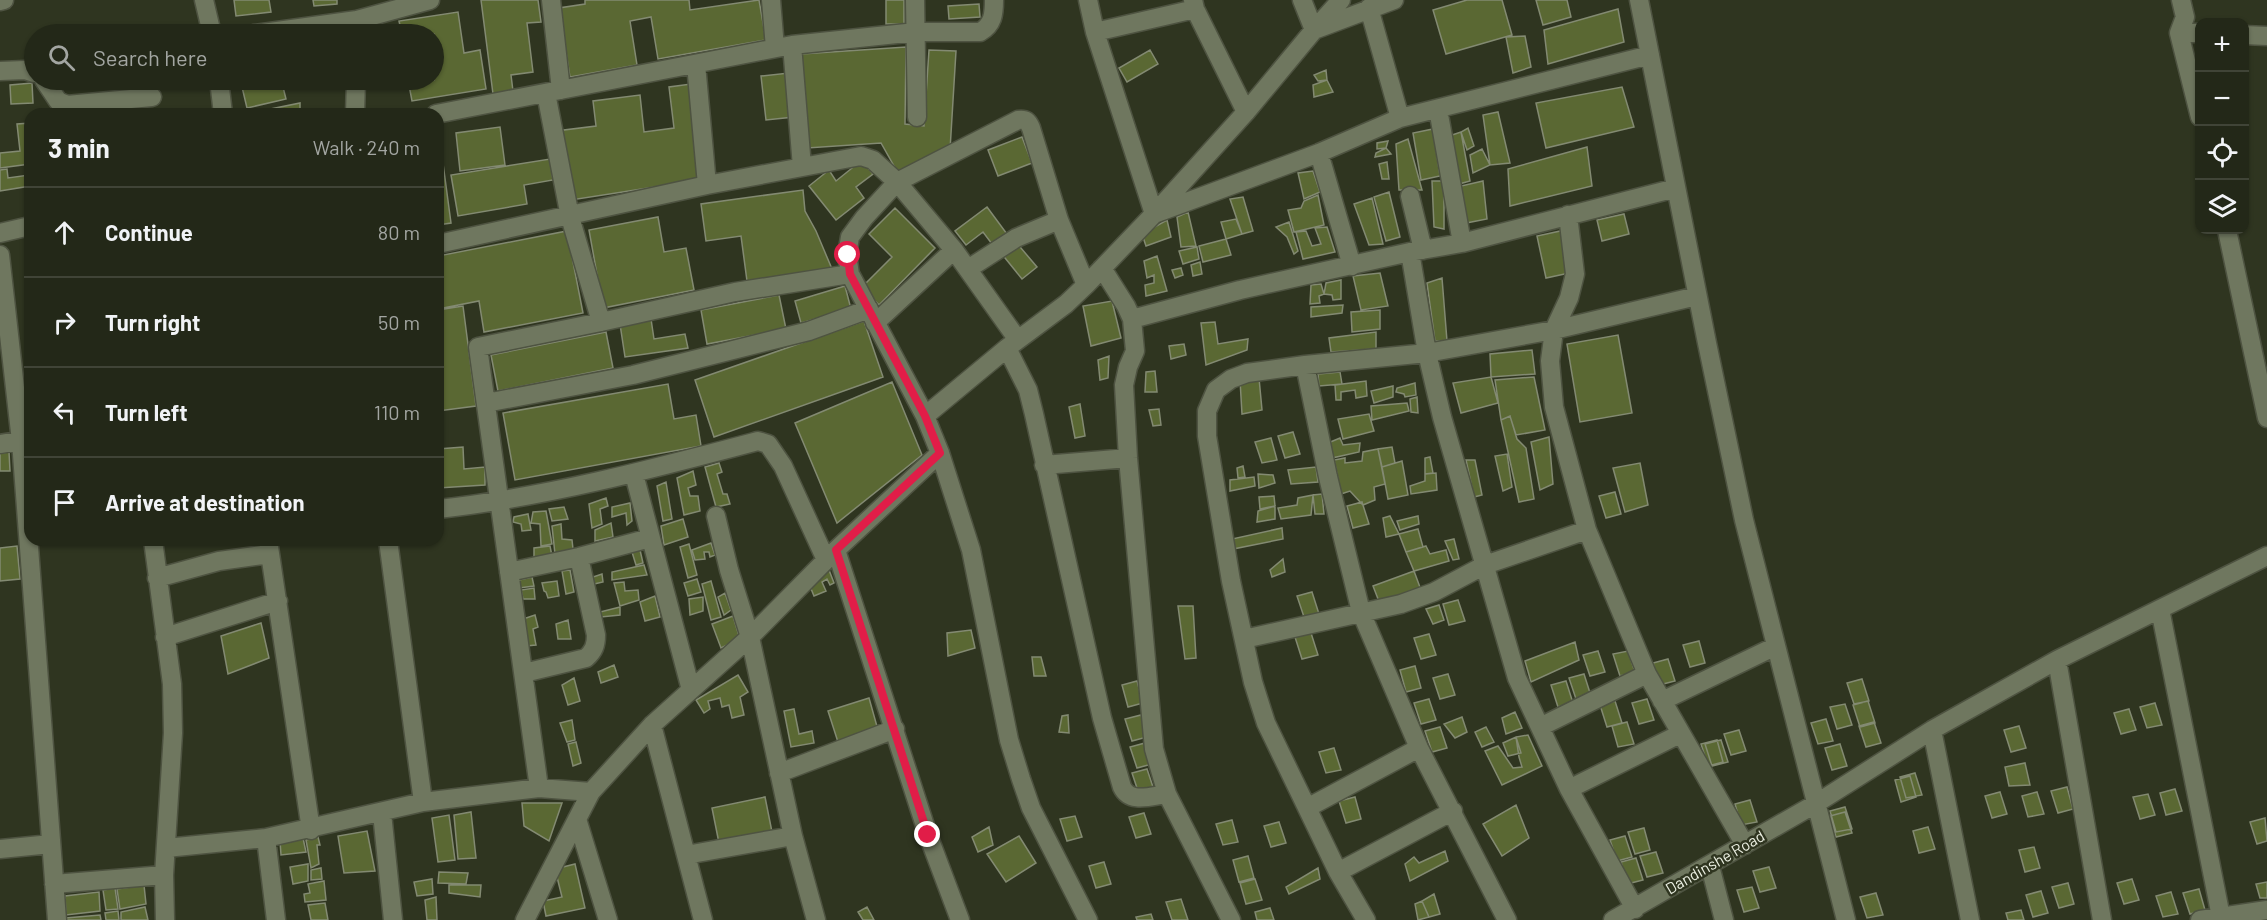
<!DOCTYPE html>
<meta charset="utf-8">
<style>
:root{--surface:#232818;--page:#2b3021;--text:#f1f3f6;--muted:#a3a6a2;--line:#404437}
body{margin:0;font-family:Barlow,sans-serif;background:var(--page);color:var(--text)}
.controls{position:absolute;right:18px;top:18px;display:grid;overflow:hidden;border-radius:12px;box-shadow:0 2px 4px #0004}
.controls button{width:54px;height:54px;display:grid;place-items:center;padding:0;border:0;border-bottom:2px solid var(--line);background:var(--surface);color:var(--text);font:30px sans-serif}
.stop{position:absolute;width:18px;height:18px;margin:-14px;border:4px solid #e11d48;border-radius:50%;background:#fff}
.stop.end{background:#e11d48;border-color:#fff;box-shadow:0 2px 6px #0008}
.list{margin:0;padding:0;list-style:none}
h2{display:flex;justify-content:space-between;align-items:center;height:78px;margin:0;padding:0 24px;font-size:26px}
h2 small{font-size:20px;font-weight:400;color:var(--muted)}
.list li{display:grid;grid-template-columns:39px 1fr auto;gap:18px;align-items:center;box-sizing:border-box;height:90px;padding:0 24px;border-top:2px solid var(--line)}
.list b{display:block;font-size:22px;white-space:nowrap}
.list em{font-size:20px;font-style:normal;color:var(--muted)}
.icon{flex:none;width:33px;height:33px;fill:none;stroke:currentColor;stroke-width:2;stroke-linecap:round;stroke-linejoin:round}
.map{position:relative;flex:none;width:2267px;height:920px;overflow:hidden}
.search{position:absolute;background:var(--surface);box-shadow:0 2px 4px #0004;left:24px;top:24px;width:420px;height:66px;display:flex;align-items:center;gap:15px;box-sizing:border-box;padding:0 21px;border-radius:33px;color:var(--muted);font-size:22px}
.panel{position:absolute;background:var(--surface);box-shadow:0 2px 4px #0004;left:24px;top:108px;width:420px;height:438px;border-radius:18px}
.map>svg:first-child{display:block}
</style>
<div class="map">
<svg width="2267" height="920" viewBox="0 0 2267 920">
<rect width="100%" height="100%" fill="#2f3520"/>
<path fill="#5a6833" stroke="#838a72" stroke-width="1.5" d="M234 0H269L271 12 236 16Z
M313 0H337V4L314 6Z
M481 0H538L541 22 527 23 533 72 511 75 513 91 493 94Z
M585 0H689L690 10 759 0 766 40 658 59 651 17 630 21 637 65 570 77 559 8 585 4Z
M886 0H904V24H886Z
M1467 0H1502L1512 35 1446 54 1433 10Z
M1536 0H1567L1571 17 1543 25Z
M979 4 980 17 949 19 948 6Z
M1618 9 1624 42 1548 64 1544 30Z
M458 12 464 53 480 50 486 89 412 101 408 80H434V34H402L399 21Z
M1525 36 1531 67 1513 73 1506 37Z
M906 47 905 124 924 126 929 50 956 51 950 150 898 173 881 143 807 148 801 54Z
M1150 50 1158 64 1127 82 1119 68Z
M1326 70 1327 80 1318 81 1314 75Z
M789 73 794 117 766 120 761 76Z
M1327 80 1333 92 1314 97 1313 85Z
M32 83 33 103 11 104 10 85Z
M282 83 286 99 247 108 242 87Z
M691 84 700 180 571 200 556 131 596 126 593 101 640 95 644 132 674 128 669 87Z
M1622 87 1634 127 1546 148 1536 103Z
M300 103V114H255L256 112Z
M1498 112 1510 163 1490 165 1483 115Z
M30 123V164L0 168V153L20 151 17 124Z
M500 127 505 165 460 171 456 133Z
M1468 128 1474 146 1467 150 1461 132Z
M1433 129 1440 176 1421 180 1413 133Z
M1461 132 1470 181 1459 184 1449 136Z
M1022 137 1032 163 998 176 988 150Z
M1408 139 1422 190H1399L1396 144Z
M438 141H440L451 223 438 225Z
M1388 141 1386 148 1377 149V143Z
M1587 147 1592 186 1510 206 1508 169Z
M1386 148 1391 154 1375 157 1376 153Z
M1482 149 1490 165 1473 173 1470 155Z
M550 159 553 180 524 185 527 204 458 216 451 175Z
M862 160 873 174 856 187 864 198 836 220 809 186 829 170 836 181Z
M1387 162 1389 179H1382L1379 164Z
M7 169 8 178 29 175 30 186 0 191V170Z
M1313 171 1320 192 1304 199 1298 173Z
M1432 181H1444V229L1434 227Z
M1483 181 1487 219 1466 223 1461 186Z
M803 190 805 211 816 231 832 269 747 281 741 236 706 241 701 204Z
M1389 192 1400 237 1386 241 1374 197Z
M1318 195 1324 225 1294 232 1288 210 1301 208 1304 201Z
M1243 197 1253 231 1242 234 1230 199Z
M1372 198 1383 244 1369 245 1354 204Z
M987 207 1007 234 992 244 983 232 966 245 955 231Z
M895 208 935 248 879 305 862 287 892 257 869 234Z
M1188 212 1196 246 1181 247 1177 217Z
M1624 214 1629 234 1602 241 1597 220Z
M658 217 664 252 686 248 694 290 603 308 589 230Z
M1236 219 1242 234 1226 239 1221 222Z
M1167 220 1171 237 1146 246 1142 234Z
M1289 222 1298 251 1294 254 1287 237 1276 227Z
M1327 227 1335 252 1303 259 1296 232 1306 231 1312 246 1321 244 1315 228Z
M1565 230 1574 272 1546 278 1537 236Z
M567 231 583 313 484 332 479 301 438 309V256Z
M1226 239 1231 255 1203 262 1199 246Z
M1015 241 1037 267 1022 279 1001 253Z
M1197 247 1199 259 1183 264 1179 251Z
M1157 256 1167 291 1146 296 1145 285 1154 283V275L1147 278 1144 261Z
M1200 262 1202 274 1193 276 1191 265Z
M1181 268 1183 275 1175 278 1172 270Z
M1380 273 1388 306 1361 310 1353 276Z
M1442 278 1447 341H1435L1427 283Z
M1341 280V299L1333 300 1332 295 1324 294 1326 283Z
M1321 284 1324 294 1319 296 1320 303 1310 304 1311 285Z
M845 286 851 309 801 323 795 301Z
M779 295 786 329 707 344 701 310Z
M1112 301 1121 338 1091 346 1083 306Z
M1343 305 1342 313 1311 317V307Z
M463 306 476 406 438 411V310Z
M1380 310V329L1352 332 1351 312Z
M651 319 654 339 685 334 688 348 625 357 620 324Z
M864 321 883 377 714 437 695 380Z
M1215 322 1218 344 1248 339 1247 350 1206 365 1201 323Z
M606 332 613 368 498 391 491 355Z
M1376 332V349L1331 352 1329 338Z
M1618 335 1632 413 1580 422 1567 344Z
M1184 344 1186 355 1171 359 1169 346Z
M1532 350 1535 374 1491 377 1490 354Z
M1109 356 1108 378 1100 380 1098 360Z
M1155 371 1157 392H1145L1146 372Z
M1340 372 1342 384 1319 386 1318 374Z
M1491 377 1498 403 1461 413 1453 383Z
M1534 377 1545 430 1516 435 1510 416 1501 420 1495 380Z
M1259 378 1262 410 1242 414 1240 380Z
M1366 381 1367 396 1356 398 1355 390 1341 392V400H1336L1335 385Z
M892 382 922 455 837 523 795 423Z
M1415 383 1416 395 1405 397 1404 394 1396 392 1397 388Z
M668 384 674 419 696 415 701 446 515 480 503 413Z
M1393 386V397L1374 403 1371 391Z
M1417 397 1418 413 1411 412 1410 399Z
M1407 403 1409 411 1372 420 1371 406Z
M1080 404 1085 436 1075 438 1069 407Z
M1159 409 1161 425 1153 426 1149 410Z
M1369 414 1374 431 1343 439 1338 419Z
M1510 416 1517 439 1526 448 1534 499 1519 502 1501 420Z
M1293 432 1300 454 1285 458 1278 436Z
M1549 437 1553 484 1540 490 1531 442Z
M1271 438 1277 460 1262 463 1255 442Z
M1340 438 1343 445 1360 443 1359 452 1332 458 1328 443Z
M463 447 464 469 485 467V485L438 488V449Z
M1392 447 1395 463 1382 467 1378 449Z
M1378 449 1385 484 1374 487 1375 500 1363 505 1350 491 1341 494 1334 460 1345 458V463L1362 461 1363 452Z
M9 452 10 471H0V453Z
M1507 454 1512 487 1503 491 1495 456Z
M1430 457 1433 473 1425 474V458Z
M1466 460H1475L1482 495 1474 497Z
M1402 461 1408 495 1388 499 1382 467Z
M719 463 722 472 717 474 723 494H727L730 504 716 507 705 467Z
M1640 463 1648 505 1625 512 1613 468Z
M1243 466 1245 477 1238 478 1237 468Z
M1316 467 1318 482 1291 484 1288 470Z
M693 471 696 485 688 488 690 496H698L700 511 684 515 677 478Z
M1436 473 1437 490 1411 494 1410 486 1425 481V474Z
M1258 474 1273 475 1275 483 1259 488Z
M1254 477 1255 486 1230 491V480Z
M666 482 672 519 663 521 657 486Z
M1615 492 1621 514 1606 518 1599 496Z
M1322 494 1324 514H1315L1313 495Z
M1313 495 1311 515 1281 519 1278 508 1297 505 1298 498Z
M1274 496 1275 506 1260 509 1259 497Z
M606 498 608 506 600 509 602 524 592 528 589 504Z
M1362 502 1369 524 1353 528 1347 506Z
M630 503 632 521 627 525 626 513 612 517V507Z
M1275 506V519L1257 522 1258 511Z
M564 507 568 519 552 521 549 509Z
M546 511 552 544 541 546 540 524 531 523 533 512Z
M528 514 531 530 522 531 521 524 513 522 514 517Z
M1390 516 1399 534 1386 537 1383 518Z
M1418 516 1419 524 1400 530 1397 521Z
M683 519 688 537 664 545 661 526Z
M611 523 613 537 595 541V530Z
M561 524 562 539 572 540 573 549 555 554 552 526Z
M1282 528 1283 539 1233 549 1232 539Z
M1418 529 1423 547 1406 552 1399 534Z
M1454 539 1459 559 1453 560 1445 541Z
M711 543 715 555 710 557 709 552H704L705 559 695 560 692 550Z
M689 544 697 575 688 578 680 547Z
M17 546 20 579 0 581V548Z
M550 546 552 556 534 558V548Z
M1426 546 1430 554 1446 550 1449 561 1414 571 1406 552Z
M640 550 643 563 636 565 632 552Z
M1283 559 1285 572 1272 577 1270 570Z
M644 565 647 575 612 580V572Z
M570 570 574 592 566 594 562 571Z
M829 570 834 583 830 585 827 579 822 582 826 591 814 596 807 579Z
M1414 571 1421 590 1380 604 1373 586Z
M602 574 603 582 594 584 593 577Z
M532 577 534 586 519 588V580Z
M697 579 701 592 688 596 684 583Z
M557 581 559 596 548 598 546 592 544 591 542 583Z
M711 581 721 617 711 620 702 584Z
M624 582 625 591 638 590 639 600 620 606 614 583Z
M534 588 535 599H523L521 590Z
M1312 592 1319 614 1304 617 1297 596Z
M725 593 731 610 724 615 718 597Z
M655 596 660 617 645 621 640 602Z
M703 597V611L690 615 689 599Z
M1458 600 1465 621 1449 625 1443 604Z
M1439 605 1444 620 1433 624 1426 609Z
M1178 606H1193L1196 658 1185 659Z
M620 607V615L601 617 600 612Z
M535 615 538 627 533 629 536 645 526 646 523 619Z
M733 616 740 639 721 648 712 624Z
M568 620 571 639H558L556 624Z
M261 623 269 658 228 674 221 636Z
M971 630 975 648 948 656 947 633Z
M1311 633 1318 655 1302 659 1295 637Z
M1429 634 1436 655 1421 659 1414 638Z
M1699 641 1705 663 1690 667 1683 645Z
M1575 642 1579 660 1531 682 1525 661Z
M1598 651 1605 672 1590 676 1583 655Z
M1628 651 1635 672 1620 676 1613 654Z
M1032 657H1041L1046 676H1034Z
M1668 659 1675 681 1659 685 1653 663Z
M614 665 618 677 601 683 598 672Z
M1415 666 1421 688 1406 692 1400 670Z
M1448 674 1455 695 1440 699 1433 678Z
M1584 674 1591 696 1576 699 1569 678Z
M738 675 748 692 740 697 744 715 732 718 729 705 722 707 720 698 708 701 710 709 704 713 696 700Z
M574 678 580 701 568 705 562 685Z
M1862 679 1869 701 1854 704 1847 683Z
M1137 681 1143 703 1128 707 1122 685Z
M1566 681 1573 703 1558 707 1551 685Z
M869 698 878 730 838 742 828 711Z
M1429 699 1436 720 1421 724 1414 703Z
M1647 699 1654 720 1639 724 1632 703Z
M1615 701 1622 723 1607 727 1600 705Z
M1868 701 1875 723 1860 727 1853 705Z
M2155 703 2162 725 2147 728 2140 707Z
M1845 704 1852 725 1837 729 1830 707Z
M794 709 799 734 812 731 814 743 791 747 784 711Z
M2129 709 2136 730 2121 734 2114 713Z
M1515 712 1522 728 1506 734 1502 718Z
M1068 715 1069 733 1059 732 1062 716Z
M1141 715 1147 737 1132 741 1125 719Z
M1462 717 1467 732 1455 738 1444 724Z
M1826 719 1833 741 1818 744 1811 723Z
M572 720 575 740 567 742 560 723Z
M1627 722 1634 744 1618 747 1612 726Z
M1874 722 1881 743 1866 747 1859 726Z
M2019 726 2026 748 2011 752 2004 730Z
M1440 727 1447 748 1432 752 1425 731Z
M1486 727 1494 742 1482 747 1475 732Z
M1739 730 1746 751 1731 755 1724 734Z
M1528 735 1542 766 1502 785 1485 751 1498 746 1513 768 1522 767 1519 757 1516 737Z
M1516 737 1521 753 1508 756 1503 743Z
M1717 740 1723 762 1708 766 1701 744Z
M1721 740 1728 762 1712 766 1705 744Z
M576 742 581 763 573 766 568 744Z
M1145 743 1152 764 1137 768 1130 747Z
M1840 744 1847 766 1832 770 1825 748Z
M1334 748 1341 770 1326 773 1319 752Z
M2025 763 2030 785 2009 786 2005 767Z
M1147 769 1154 790 1139 794 1132 773Z
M1915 773 1922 795 1906 798 1900 777Z
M1910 776 1916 797 1901 802 1895 780Z
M2067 787 2073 809 2058 813 2051 791Z
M2175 789 2182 811 2166 815 2160 793Z
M2000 792 2007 814 1992 818 1985 796Z
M2037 792 2044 814 2028 817 2022 796Z
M2148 794 2155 815 2140 819 2133 797Z
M765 797 772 832 719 843 712 808Z
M1355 797 1361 819 1346 823 1339 801Z
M1750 800 1757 822 1741 825 1735 804Z
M522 803H562L549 841 524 826Z
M1516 805 1529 838 1502 856 1483 824Z
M1845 807 1852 829 1836 832 1830 811Z
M471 812 476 858 458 859 454 815Z
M1845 812 1852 833 1836 837 1830 816Z
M1144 813 1151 834 1136 838 1129 817Z
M449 815 455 860 438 862 432 818Z
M1075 816 1082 837 1067 841 1060 819Z
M2265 818 2267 841 2257 844 2250 822Z
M1232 820 1238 842 1223 845 1216 824Z
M1279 822 1286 843 1271 847 1264 826Z
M989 827 993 845 978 852 972 837Z
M1928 827 1935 849 1919 853 1913 831Z
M1644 828 1650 850 1635 854 1628 832Z
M367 831 375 871 344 873 338 836Z
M1019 836 1036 863 1006 882 987 854Z
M1625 836 1632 857 1617 861 1610 840Z
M318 837 320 845H317L319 864 311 868 306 840Z
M303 838 306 852 281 855 280 841Z
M2034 847 2040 868 2025 872 2019 850Z
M1445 851 1448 861 1410 881 1405 864 1414 857 1419 863Z
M1656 852 1663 873 1647 877 1640 856Z
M1248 856 1254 878 1239 882 1233 860Z
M1636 858 1643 880 1627 884 1621 862Z
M1104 862 1111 884 1096 888 1089 866Z
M308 864V881L293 884 290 867Z
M575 864 585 908 546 916 543 901 562 897 555 869Z
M1769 867 1776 888 1760 892 1753 871Z
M321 868 322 879 311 880V870Z
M1318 868 1320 879 1289 894 1286 887Z
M439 872 468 873 466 884 438 883Z
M432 879 433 894 417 896 414 882Z
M1255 879 1262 900 1246 904 1240 883Z
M2132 879 2139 900 2124 904 2117 883Z
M324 881 326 900 305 902 304 894 310 893 308 884Z
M2267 882V898H2260L2256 884Z
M2068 883 2074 904 2059 908 2052 887Z
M144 885 146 904 120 909 117 889Z
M449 885H481L480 897 449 893Z
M1752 887 1759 908 1744 912 1737 890Z
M115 888 118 909 106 910 103 890Z
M2199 889 2205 910 2190 914 2183 893Z
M2041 891 2048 913 2033 917 2026 895Z
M99 892 100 911 66 915 65 896Z
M2171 892 2178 914 2163 917 2156 896Z
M1876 893 1883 915 1867 918 1860 897Z
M1434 894 1440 914 1429 917 1422 901Z
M436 897 437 920H427L425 900Z
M1181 899 1188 920H1172L1166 902Z
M1422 901 1429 917 1418 920 1415 904Z
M325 903 328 920H311L308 905Z
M145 907 148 920H121V912Z
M867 907 874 920H863L858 912Z
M1270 908 1274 920H1257L1255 912Z
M2021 910 2024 920H2008L2006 913Z
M118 911 119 920H106L105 913Z
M1151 914 1153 920H1137L1136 917Z
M100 915 101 920H67L66 918Z"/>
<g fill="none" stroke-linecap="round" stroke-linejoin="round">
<defs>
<path id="minor" d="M204 0 212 34
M551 0 561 90
M771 0 775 48
M915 0 917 117
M1088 0 1095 32 1154 214 1319 153 1400 118 1650 55
M1193 0 1195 9 1246 112
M1302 0 1314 30 1341 0
M1639 0 1707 343 1744 520 1846 920
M2181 0 2185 17 2179 33 2200 117
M0 1 4 0
M1369 8 1400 118
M1095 32 1195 9
M2179 33H2200
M254 34 357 20 430 0
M2244 35 2267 36
M792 45 802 167
M696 64 707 185
M0 71 25 70 34 73
M44 80 58 101 67 105 152 97
M219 80 223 114
M546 93 570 217 601 322
M1438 109 1462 243
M355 114 356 80
M436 114 792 45 916 32H980C993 25 994 14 994 0
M1319 153 1352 266
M1410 196 1423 250
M1568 215 1575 274 1569 298 1554 330 1550 361 1554 407 1587 530 1647 674 1745 845
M2227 230 2267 418
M0 233 30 226
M438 244 707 185 861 156 873 160 897 182 954 250 1018 340
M1410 252 1427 353 1442 417 1517 678 1569 789 1635 909
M0 255 21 441 57 920
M1102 268 1126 306 1132 319 1240 290 1410 252 1462 243 1676 188
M968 269 1016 238 1059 220
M1086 285 1059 220 1031 128C1028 121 1026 119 1018 120L897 182 864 218 850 237 847 255 850 274 925 416 940 453 971 550 1009 740 1021 779 1031 808 1088 920
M1132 319 1135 351 1128 367 1124 385 1128 458 1154 749 1167 794 1231 920
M875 323 954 250
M1007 348 1028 390 1034 414 1102 718 1122 787C1130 804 1151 796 1167 794
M1305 365 1328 477 1361 612 1419 748 1507 920
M486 403 633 375 809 331 869 309
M925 416 1007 348 1066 304 1086 285 1154 214 1246 112 1314 30 1394 0
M0 444 30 439
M1044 465 1128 458
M634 474 691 690
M438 509C547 497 652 469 758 441L768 444 783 466 826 560
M716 516 729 570 750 637 793 836 816 920
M153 540 172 684 173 733 164 875 165 920
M268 540 311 830
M388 540 423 802
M836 550 928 835 960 920
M509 572 579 557 650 538
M157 578 219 561 270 554
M2160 609 2221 917
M165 637 278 601
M1244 639 1401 604 1434 592 1485 565 1587 530
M2057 660 2102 920
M524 673 586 658C594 651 596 645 596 635L579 557
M1662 701 1776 646
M652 725 703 920
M1540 727 1647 674
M1932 730 1970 920
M779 773 895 729
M539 788 478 347 601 322 735 292 850 274
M1569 789 1680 734
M1307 808 1419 748
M382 813 393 920
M577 819 608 920
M266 838 276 920
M166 848 266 838 423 802 539 788 591 792
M0 849 51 844
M686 855 793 836
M1710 866 1724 920
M1338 872 1453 811
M54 884 164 875
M525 920 591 792 652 725 750 637 836 550 940 453
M1366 920 1338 872 1266 723 1253 682 1231 581 1207 436V411L1216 390 1231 379 1247 373 1305 365 1427 353 1554 330 1697 296
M1613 920 1817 803 1932 730 2057 660 2267 556
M2200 920 2267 910"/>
</defs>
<use href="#minor" stroke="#4e5341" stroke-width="21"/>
<use href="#minor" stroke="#6f775f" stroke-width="18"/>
</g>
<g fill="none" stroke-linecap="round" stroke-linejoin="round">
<path stroke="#e11d48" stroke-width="8" d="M848 255 850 274 925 416 940 453 836 550 928 835"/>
</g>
<g text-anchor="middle" stroke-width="5" stroke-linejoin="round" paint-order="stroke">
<g font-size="16" fill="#ecf0e3" stroke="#2f3520">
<text transform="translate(1715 862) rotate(-30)" y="6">Dandinshe Road</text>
</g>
</g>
</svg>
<div class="controls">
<button>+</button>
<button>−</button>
<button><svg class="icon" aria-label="locate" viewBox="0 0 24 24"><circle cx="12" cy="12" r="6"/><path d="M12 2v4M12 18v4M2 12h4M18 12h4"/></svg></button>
<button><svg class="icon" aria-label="layers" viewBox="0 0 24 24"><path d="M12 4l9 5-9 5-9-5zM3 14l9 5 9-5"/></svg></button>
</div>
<div class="stop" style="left:848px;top:255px"></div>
<div class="stop end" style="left:928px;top:835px"></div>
<div class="search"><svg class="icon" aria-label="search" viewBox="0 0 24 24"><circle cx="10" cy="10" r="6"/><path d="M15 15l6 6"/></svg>Search here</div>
<section class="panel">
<h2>3 min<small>Walk · 240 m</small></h2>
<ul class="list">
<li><svg class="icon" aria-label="ahead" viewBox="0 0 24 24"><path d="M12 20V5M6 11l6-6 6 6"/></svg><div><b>Continue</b></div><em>80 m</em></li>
<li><svg class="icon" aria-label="right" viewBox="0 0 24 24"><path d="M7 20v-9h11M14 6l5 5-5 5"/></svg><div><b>Turn right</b></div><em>50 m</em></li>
<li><svg class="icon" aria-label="left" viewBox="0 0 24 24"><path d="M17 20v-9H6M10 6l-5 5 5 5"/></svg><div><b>Turn left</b></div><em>110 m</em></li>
<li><svg class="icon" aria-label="arrive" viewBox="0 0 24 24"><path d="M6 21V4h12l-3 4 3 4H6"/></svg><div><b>Arrive at destination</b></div></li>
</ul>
</section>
</div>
